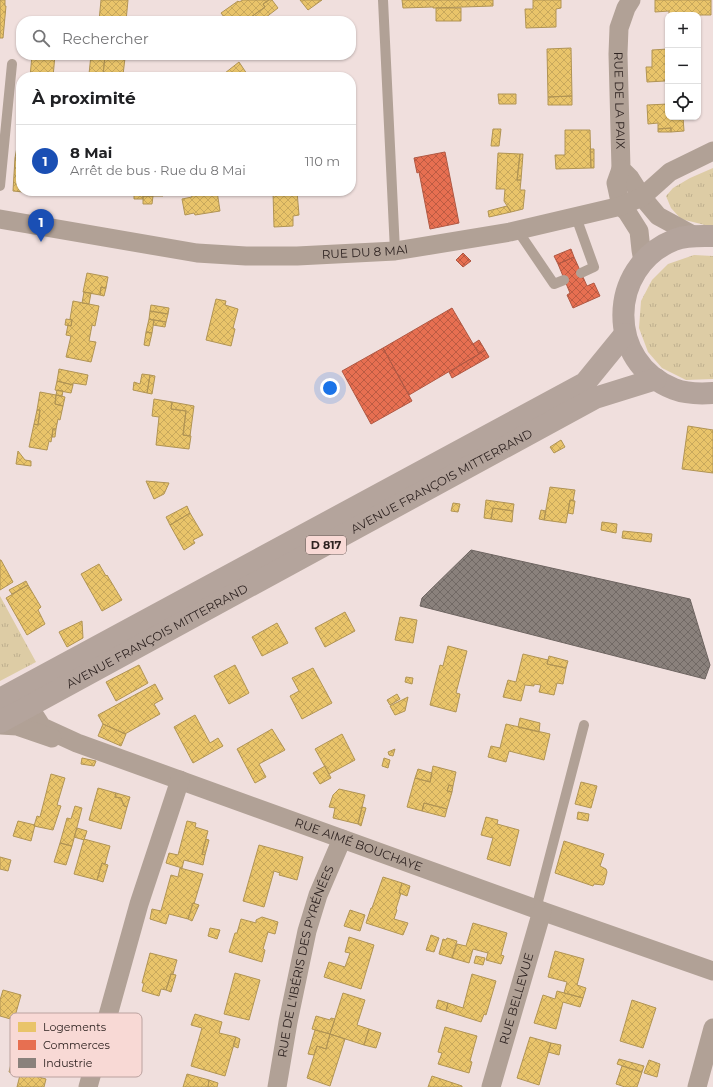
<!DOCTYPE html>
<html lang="fr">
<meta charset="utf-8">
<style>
:root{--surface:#fff;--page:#f2f2f2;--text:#202124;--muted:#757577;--line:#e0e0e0;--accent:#726563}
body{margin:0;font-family:Montserrat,sans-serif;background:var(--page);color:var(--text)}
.controls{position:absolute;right:12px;top:12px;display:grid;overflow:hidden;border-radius:8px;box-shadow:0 1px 3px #0004}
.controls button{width:36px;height:36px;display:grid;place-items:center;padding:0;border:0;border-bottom:1px solid var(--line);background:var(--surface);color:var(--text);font:20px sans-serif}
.you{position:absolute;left:330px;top:388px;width:14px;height:14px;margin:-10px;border:3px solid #fff;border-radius:50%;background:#1a73e8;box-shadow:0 0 0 6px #1a73e833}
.badge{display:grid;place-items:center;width:26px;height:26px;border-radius:50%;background:var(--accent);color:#fff;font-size:13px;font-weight:700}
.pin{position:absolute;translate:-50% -33px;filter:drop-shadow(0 1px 2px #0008)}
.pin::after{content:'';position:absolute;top:21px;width:14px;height:12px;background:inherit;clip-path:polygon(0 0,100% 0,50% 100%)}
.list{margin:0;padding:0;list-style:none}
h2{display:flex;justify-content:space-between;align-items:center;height:52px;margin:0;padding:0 16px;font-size:17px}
h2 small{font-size:13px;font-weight:400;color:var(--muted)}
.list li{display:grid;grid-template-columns:26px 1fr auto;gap:12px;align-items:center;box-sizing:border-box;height:72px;padding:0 16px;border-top:1px solid var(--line)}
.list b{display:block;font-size:15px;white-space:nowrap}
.list p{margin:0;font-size:13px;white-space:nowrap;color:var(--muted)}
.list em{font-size:13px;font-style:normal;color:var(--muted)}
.icon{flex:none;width:22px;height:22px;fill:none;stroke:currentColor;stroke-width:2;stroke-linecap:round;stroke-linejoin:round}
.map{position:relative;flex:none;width:713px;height:1087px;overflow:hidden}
.search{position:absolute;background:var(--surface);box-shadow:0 1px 3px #0004;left:16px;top:16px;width:340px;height:44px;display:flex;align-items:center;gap:10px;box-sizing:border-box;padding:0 14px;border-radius:16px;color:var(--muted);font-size:15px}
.panel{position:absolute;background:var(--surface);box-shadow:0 1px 3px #0004;left:16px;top:72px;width:340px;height:124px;border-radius:16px}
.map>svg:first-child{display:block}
</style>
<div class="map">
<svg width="713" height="1087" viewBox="0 0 713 1087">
<defs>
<pattern id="grass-tufts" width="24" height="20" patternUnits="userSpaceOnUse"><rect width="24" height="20" fill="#ddcca5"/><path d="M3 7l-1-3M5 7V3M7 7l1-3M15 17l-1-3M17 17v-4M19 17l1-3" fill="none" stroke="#beaf8e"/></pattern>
<pattern id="homes-cross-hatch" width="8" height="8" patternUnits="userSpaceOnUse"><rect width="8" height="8" fill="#e9c46a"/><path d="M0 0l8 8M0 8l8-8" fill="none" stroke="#c8a85c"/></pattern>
<pattern id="shops-cross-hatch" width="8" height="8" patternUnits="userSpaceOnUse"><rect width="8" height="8" fill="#e76f51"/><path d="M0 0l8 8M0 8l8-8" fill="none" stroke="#bc5b43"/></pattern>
<pattern id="industry-cross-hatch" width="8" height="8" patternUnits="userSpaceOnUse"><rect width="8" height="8" fill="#8a817c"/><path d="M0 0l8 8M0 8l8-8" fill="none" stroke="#716965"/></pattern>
</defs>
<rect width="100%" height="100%" fill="#f0dfdd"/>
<path fill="url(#grass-tufts)" d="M713 168V227L681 219 671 208 666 196 673 188 690 178Z
M694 255 713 256V379L686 380 662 368 648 352 639 328 641 301 652 280 668 264Z
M0 596 36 662 0 681Z"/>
<path fill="url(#homes-cross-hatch)" stroke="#b19454" d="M0 0H5V6H6L3 38H0Z
M101 0H128L126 21H99Z
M243 0H269L263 4 265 7 251 17 252 20 251 21H227L221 13 238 1 239 2Z
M269 0H272L278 8 261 21H253L251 17 265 7 263 4Z
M300 0H322L308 10Z
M402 0H493V6L433 8V7L403 8Z
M533 0H561V8L556 9V27L526 28 525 9H533Z
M655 0H711V15H669V11L655 12Z
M436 8H461V21H436Z
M571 48 572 96 548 97 547 49Z
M668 49V80H665V81L647 82 646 67H652V50Z
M32 55H55L53 77H30Z
M91 55 105 56 103 75 89 74Z
M105 56 125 58 123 75 132 76 131 77H113V76L103 75Z
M239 62 249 77H228L225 73Z
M498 94H516V104H499Z
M572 96V105H548V97Z
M668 104V117H683L684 131 671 132V128L658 129V123L648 124 647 105Z
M671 128V132H658V129Z
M493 129H501L499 146H491Z
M565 130H590L591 168 556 169 555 155H565Z
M17 147 21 148V158H15Z
M590 149H594V168H591Z
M498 153 520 154 517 180H521L520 190H525L523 209 511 212 504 201 505 189H496Z
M520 154H523L521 180H517Z
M15 158H21V191H34V193L13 191Z
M134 191H163V196H143V199H134Z
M205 191H217L220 211 195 215 194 213 185 215 182 199 192 197 191 193Z
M267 191H297L299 215 293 216V226L274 227 273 192H267Z
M143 196H153L152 204H143Z
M507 206 511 212 489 217 488 211Z
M87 273 108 277 106 288 101 287 100 295 83 292Z
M101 287 106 288 104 296 100 295Z
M84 292 91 293 89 304 82 303Z
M216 299 226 301 225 305 238 309 233 328 235 329 231 346 206 340Z
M73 301 99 306 95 326 92 325 89 341 96 342 91 362 66 357 71 336 66 335 68 325 71 326 72 320 70 319Z
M151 305 169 308 168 314 150 311Z
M150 311 168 314 166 322 149 319Z
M66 319 72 320 71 326 65 325Z
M149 319 154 320 152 333 146 332Z
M154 320 166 322 165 327 153 325Z
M146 332 152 333 149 346 144 345Z
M59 369 88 375 86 385 73 383V385L57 381Z
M142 374 150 375 147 393 133 390 134 382 140 384Z
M150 375 155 376 152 394 147 393Z
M57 381 73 385 71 393 55 390Z
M57 390 63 391 62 396 56 395Z
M40 392 56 395 55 404 63 406 60 420 58 419 56 429H53L51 442 49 441 47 450 29 447 34 424 38 425 40 410H37Z
M56 395 65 397 63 406 55 404Z
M154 399 172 402 171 409 186 411 183 435 191 436 189 449 156 445 159 417 152 416Z
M172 402 194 406 190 436 183 435 186 411 171 409Z
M37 410H40L38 425 34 424Z
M688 426 713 430V473L682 469Z
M53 429H56L55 437H52Z
M561 440 565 447 554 453 550 447Z
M18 451 25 460 31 461V466L16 464Z
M146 481 169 483 164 494 154 499Z
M550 487 575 490 573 501 570 500 566 523 544 520Z
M486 500 514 504 513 511 493 508 491 519 484 518Z
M570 500 575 501 573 514 568 513Z
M453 503 460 504 458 512 451 511Z
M187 506 190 513 170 525 166 517Z
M493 508 513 511 512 522 491 519Z
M541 510 546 511 544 520 539 519Z
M190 513 203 535 193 540 195 543 184 550 170 525Z
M602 522 617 524 616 533 601 530Z
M623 531 652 534 651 542 622 538Z
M0 560H1L13 582 0 590Z
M99 564 106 576 107 575 122 600 102 611 81 574Z
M26 581 28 585 12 594 9 590Z
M28 585 41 607 38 610 45 624 27 635 6 598Z
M345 612 355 631 325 647 315 628Z
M400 617 417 620 413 643 395 640Z
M82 621 83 638 67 647 59 632Z
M277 623 288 643 262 656 252 637Z
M448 646 467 651 456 693 460 694 456 712 430 705 440 665 443 666Z
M523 654 548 660 547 664 566 668 563 684 557 683 554 695 539 692 541 685 534 684V686L525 685 521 701 503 697 508 680 516 682Z
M549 656 568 661 566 668 547 664Z
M139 665 148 683 116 701 106 682Z
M235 665 249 693 229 704 214 676Z
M313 668 332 703 302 719 290 696 299 691 292 678Z
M406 677 413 678 412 684 405 682Z
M155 684 163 699 154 704 160 714 125 734 103 724 98 715Z
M397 694 400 699 390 705 387 700Z
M408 697 405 711 395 715 390 706Z
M195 715 210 743 218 738 223 746 193 763 174 727Z
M520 718 540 723 539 732 518 727Z
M103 724 126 734 121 746 98 736Z
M506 724 550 734 544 760 509 751 506 762 488 757 491 746 500 748Z
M272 729 285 750 259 764 266 777 255 783 237 749Z
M342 734 355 760 329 774 315 749Z
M395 749 393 756 389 755 388 752Z
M82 758 96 761 94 766 81 764Z
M384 758 390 760 388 768 382 766Z
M325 766 331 778 320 784 313 773Z
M433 766 456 772 453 786 449 785 447 791 452 792 447 809 424 803 422 811 407 807 415 778 430 782Z
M418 769 432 773 430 782 415 778Z
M51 774 65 778 57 805 61 806 53 830 34 826 37 816 40 817Z
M581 782 597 786 591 808 575 804Z
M449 785 453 786 452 792 447 791Z
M98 788 116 793 115 797 121 798 124 806 127 807 121 829 89 820Z
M339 789 365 795 358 824 333 818 335 808 329 807 333 795Z
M116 793 130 797 127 807 124 806 121 798 115 797Z
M424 803 447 809 445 817 422 811Z
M75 806 82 808 72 846 60 843 67 818 71 819Z
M362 807 366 808 361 826 358 824Z
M578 812 589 814 588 821 577 819Z
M486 817 498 820 497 824 519 830 510 866 487 859 493 838 481 835Z
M18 821 35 825 31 841 13 836Z
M187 821 196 823 195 827 208 831 202 854 205 855 203 865 184 860 182 868 166 863 169 853 178 855Z
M77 828 87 831 84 840 74 837Z
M84 839 110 846 105 864 102 863 97 880 74 874Z
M206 839 209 840 205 855 202 854Z
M564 841 604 854 600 866 606 869 607 872 604 884 603 885 594 884 593 886 555 873Z
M60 843 72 846 66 865 54 862Z
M259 845 303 857 297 880 279 875 280 873 274 871 264 907 243 901Z
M0 857 11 860 8 871 0 869Z
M102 863 108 865 103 882 97 880Z
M180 868 203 874 194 904 193 903 188 919 169 914 166 924 150 919 152 909 161 911 171 875 178 877Z
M383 877 402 883 399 893H401L396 909 397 910 394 919 408 923 403 935 366 923 371 908H372Z
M402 883 410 886 407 896 399 893Z
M193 903 199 905 192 921 188 919Z
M350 910 365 915 360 931 344 926Z
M262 917 278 922 275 934 268 932 263 949 265 950 262 962 229 952 235 933H237L241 919 256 923V920Z
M473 923 507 933 501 955 504 956 501 964 486 960 488 953 473 949 469 963 452 958 457 944 466 946Z
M210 928 220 930 217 939 208 936Z
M431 935 439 938 434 952 426 950Z
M349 937 374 945 361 989 324 977 329 962 345 967 350 953 345 952Z
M447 938 457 941 452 958 439 954 443 939 446 940Z
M555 951 584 959 577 985 586 988 583 998 564 993 567 982 548 977Z
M150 953 177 960 173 974H171L166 990 161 989 159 996 142 991 144 983H142Z
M476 956 485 958 483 965 474 963Z
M235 973 260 980 249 1020 224 1014Z
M171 974 176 975 171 992 166 990Z
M472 974 496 981 486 1015 484 1014 481 1022 446 1011 448 1003 463 1008Z
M3 990 21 995 14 1020 0 1016V1000Z
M557 991 583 998 580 1007 563 1002 556 1029 534 1023 543 995 555 999Z
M343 993 365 1000 357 1025 369 1029 364 1045 330 1034Z
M438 1000 448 1003 446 1011 436 1008Z
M632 1000 656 1008 643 1048 620 1041Z
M195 1014 222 1022 219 1033 236 1037 225 1076 191 1066 202 1028 191 1025Z
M316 1016 330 1020 331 1018 335 1019 330 1034 312 1029Z
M445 1027 477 1036 470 1061 472 1062 469 1073 438 1064 442 1053 438 1052Z
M369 1029 381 1033 376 1048 364 1045Z
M315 1030 330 1034 326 1049 317 1046 314 1055 308 1054Z
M330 1034 345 1039 330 1086 307 1078 317 1046 326 1049Z
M236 1037 240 1039 238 1048 233 1046Z
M530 1037 551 1043 539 1085 517 1078Z
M551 1043 561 1045 559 1055 548 1052Z
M619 1059 644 1066 642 1072 617 1064Z
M12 1060 30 1065 28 1074 46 1079 44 1087H17L20 1075 9 1072Z
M649 1060 660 1064 657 1077 644 1073Z
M622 1066 642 1072 637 1087H625L616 1084Z
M187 1074 209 1080 208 1087H183Z
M432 1076 462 1086V1087H428Z
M209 1080 218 1083 217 1087H208Z"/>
<path fill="url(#shops-cross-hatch)" stroke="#b05843" d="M445 152 459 223 430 229 419 172 417 173 414 158Z
M571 249 574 257 558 264 554 256Z
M463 253 471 261 463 267 456 260Z
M574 257 587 286 594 283 600 296 573 308 567 295 570 293 558 264Z
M452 308 479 354 409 395 383 348Z
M479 340 485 350 479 354 473 344Z
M383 348 412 401 371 424 342 371Z
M485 350 489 357 452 378 449 372 479 354Z"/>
<path fill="url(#industry-cross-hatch)" stroke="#6e6561" d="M471 550 690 599 710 665 705 679 420 606 422 598Z"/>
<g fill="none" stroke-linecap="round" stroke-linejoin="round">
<path stroke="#b1a196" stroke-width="10" d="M383 0 395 251
M0 186 12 64
M576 217 594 267 581 273
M518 231 554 284 564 280
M536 909 584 725"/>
<g stroke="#b1a196" stroke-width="19">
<path id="s1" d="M631 0 626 8 619 28 618 54 621 169 630 178 642 197 658 216 693 235"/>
<path d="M621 169 616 183 621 206 627 212 639 231 641 250 643 261"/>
<path id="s2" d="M0 219 197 253 246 256H297L395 251 510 232 621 206 642 197 670 172 713 151"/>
<path id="s3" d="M30 706 35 716 42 727 77 743 536 909 713 971"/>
<path d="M0 725 17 726 52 738"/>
<path d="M88 1087 139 904 180 780"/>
<path id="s4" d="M277 1087 288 1022 307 931 318 895 342 839"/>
<path id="s5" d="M491 1087 542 911"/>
<path d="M697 1087 713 1028"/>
</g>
<g stroke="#b4a49c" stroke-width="22">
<path d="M713 236C700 236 687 235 674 240 607 267 606 363 674 389 687 394 700 394 713 393"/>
<path d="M0 699 585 383 625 334"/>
<path id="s6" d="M0 722 595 398 656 379"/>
</g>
</g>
<g text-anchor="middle" stroke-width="4" stroke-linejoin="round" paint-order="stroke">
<rect fill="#f8d9d5" stroke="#6b5a57" stroke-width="1" x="306" y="536" width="40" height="18" rx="3"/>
<g font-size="11" font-weight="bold" fill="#2e2321">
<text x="326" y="549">D 817</text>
</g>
<g font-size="12" fill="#2e2321" stroke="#f8d9d5">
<text dy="4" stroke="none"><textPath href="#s1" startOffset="103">RUE DE LA PAIX</textPath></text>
<text dy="4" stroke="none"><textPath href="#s2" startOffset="368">RUE DU 8 MAI</textPath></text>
<text dy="4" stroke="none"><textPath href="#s6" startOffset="503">AVENUE FRANÇOIS MITTERRAND</textPath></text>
<text dy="4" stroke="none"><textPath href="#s6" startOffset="179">AVENUE FRANÇOIS MITTERRAND</textPath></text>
<text dy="4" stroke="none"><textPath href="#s3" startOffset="362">RUE AIMÉ BOUCHAYE</textPath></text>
<text dy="4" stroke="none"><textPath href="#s4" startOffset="129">RUE DE L'IBÉRIS DES PYRÉNÉES</textPath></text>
<text dy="4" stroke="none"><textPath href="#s5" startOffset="92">RUE BELLEVUE</textPath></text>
</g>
</g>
<rect x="10" y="1013" width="132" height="64" rx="6" fill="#f8d9d5" stroke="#bba29f" stroke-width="1"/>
<rect x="18" y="1022" width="18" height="10" fill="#e9c46a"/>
<rect x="18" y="1040" width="18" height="10" fill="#e76f51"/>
<rect x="18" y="1058" width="18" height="10" fill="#8a817c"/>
<g font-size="11" fill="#2e2321">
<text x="43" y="1031">Logements</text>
<text x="43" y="1049">Commerces</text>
<text x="43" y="1067">Industrie</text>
</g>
</svg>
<div class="controls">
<button>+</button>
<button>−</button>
<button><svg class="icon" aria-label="locate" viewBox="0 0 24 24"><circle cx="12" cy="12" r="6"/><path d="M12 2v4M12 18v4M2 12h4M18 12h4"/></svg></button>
</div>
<div class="you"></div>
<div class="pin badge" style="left:41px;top:242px;background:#1a4fb4">1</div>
<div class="search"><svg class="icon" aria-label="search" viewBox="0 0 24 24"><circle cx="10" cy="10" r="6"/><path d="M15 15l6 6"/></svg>Rechercher</div>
<section class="panel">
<h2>À proximité<small></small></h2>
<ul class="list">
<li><span class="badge" style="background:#1a4fb4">1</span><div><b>8 Mai</b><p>Arrêt de bus · Rue du 8 Mai</p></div><em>110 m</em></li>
</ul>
</section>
</div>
